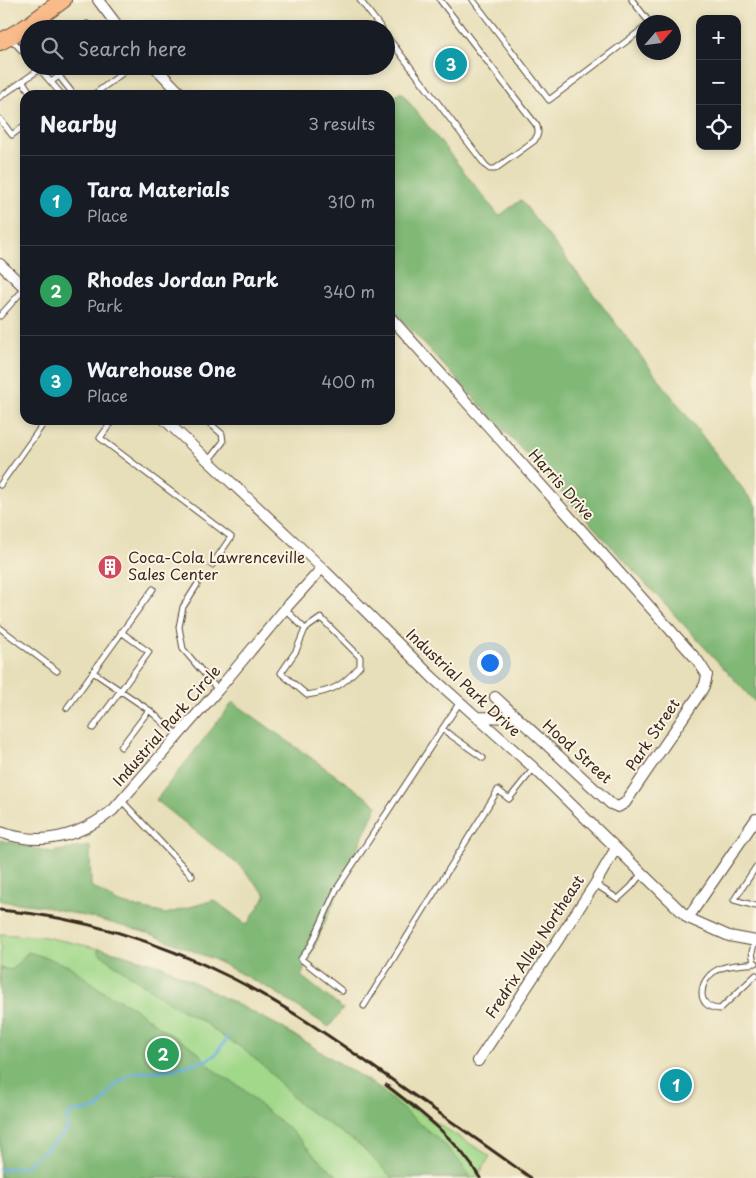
<!DOCTYPE html>
<meta charset="utf-8">
<style>
:root{--surface:#171b24;--page:#242831;--text:#f1f3f6;--muted:#9ea1a6;--line:#363941;--accent:#d1495b}
body{margin:0;font-family:"Playpen Sans",sans-serif;background:var(--page);color:var(--text)}
.controls{position:absolute;right:15px;top:15px;display:grid;overflow:hidden;border-radius:10px;box-shadow:0 2px 8px #0003}
.controls button{width:45px;height:45px;display:grid;place-items:center;padding:0;border:0;border-bottom:1px solid var(--line);background:var(--surface);color:var(--text);font:25px sans-serif}
.compass{position:absolute;left:636px;top:15px;width:45px;height:45px;border-radius:50%;background:var(--surface);box-shadow:0 2px 8px #0003;rotate:62deg}
.you{position:absolute;left:489px;top:662px;width:18px;height:18px;margin:-12px;border:4px solid #fff;border-radius:50%;background:#1a73e8;box-shadow:0 0 0 8px #1a73e833}
.badge{display:grid;place-items:center;width:32px;height:32px;border-radius:50%;background:var(--accent);color:#fff;font-size:16px;font-weight:700}
.pin{position:absolute;translate:-50% -50%;border:2px solid #fff;box-shadow:0 1px 5px #0006}
.list{margin:0;padding:0;list-style:none}
h2{display:flex;justify-content:space-between;align-items:center;height:65px;margin:0;padding:0 20px;font-size:21px}
h2 small{font-size:16px;font-weight:400;color:var(--muted)}
.list li{display:grid;grid-template-columns:32px 1fr auto;gap:15px;align-items:center;box-sizing:border-box;height:90px;padding:0 20px;border-top:1px solid var(--line)}
.list b{display:block;font-size:19px;white-space:nowrap}
.list p{margin:0;font-size:16px;white-space:nowrap;color:var(--muted)}
.list em{font-size:16px;font-style:normal;color:var(--muted)}
.icon{flex:none;width:28px;height:28px;fill:none;stroke:currentColor;stroke-width:2;stroke-linecap:round;stroke-linejoin:round}
.map{position:relative;flex:none;width:756px;height:1178px;overflow:hidden}
.search{position:absolute;background:var(--surface);box-shadow:0 2px 8px #0003;left:20px;top:20px;width:375px;height:55px;display:flex;align-items:center;gap:12px;box-sizing:border-box;padding:0 18px;border-radius:28px;color:var(--muted);font-size:19px}
.panel{position:absolute;background:var(--surface);box-shadow:0 2px 8px #0003;left:20px;top:90px;width:375px;height:335px;border-radius:15px}
.map>svg:first-child{display:block}
</style>
<div class="map">
<svg width="756" height="1178" viewBox="0 0 756 1178">
<rect width="100%" height="100%" fill="#fcf5e5"/>
<filter id="ink" filterUnits="userSpaceOnUse"><feTurbulence type="fractalNoise" baseFrequency=".02" numOctaves="2"/><feDisplacementMap in="SourceGraphic" scale="10" xChannelSelector="R" yChannelSelector="G"/><feConvolveMatrix kernelMatrix="1 2 1 2 8 2 1 2 1" color-interpolation-filters="sRGB"/></filter>
<filter id="wash" filterUnits="userSpaceOnUse"><feTurbulence type="fractalNoise" baseFrequency=".0096" numOctaves="4" result="noise"/><feDisplacementMap in="SourceGraphic" scale="20" xChannelSelector="R" yChannelSelector="G"/><feGaussianBlur stdDeviation="1.12" result="paint"/><feColorMatrix in="noise" values="0 0 0 0 0 0 0 0 0 0 0 0 0 0 0 0 0 1.4 0 .05"/><feComposite in="paint" operator="in"/></filter>
<g filter="url(#wash)">
<rect width="100%" height="100%" fill="#e7dfb9"/>
<path fill="#a1d88a" stroke="#6e8154" d="M0 934 45 937 69 942 122 954 162 966 279 1026 490 1156 477 1178H0Z"/>
<path fill="#80b876" stroke="#5e714a" d="M401 92 499 216 521 200 756 506V703L390 307V100Z
M233 702 377 805 301 976 343 1009 329 1027 272 990 213 959 151 934 97 919 42 906 0 901V840L51 852 90 846 91 886 119 903 166 914 214 900 247 925 266 895 241 867 156 800Z
M99 948 122 954 162 966 279 1026 371 1083 444 1144 462 1164 471 1178H392L360 1145 300 1105 265 1067 239 1046 223 1037 204 1022 178 1008 109 961 98 952Z
M28 952 48 958 71 967 105 993 131 1006 165 1031 195 1049 215 1071 243 1089 261 1106 295 1134 314 1155 340 1178H0V968L12 970Z"/>
<g fill="none" stroke-linecap="round" stroke-linejoin="round">
<path stroke="#66addd" stroke-width="3" d="M0 1170 25 1167 67 1131V1117L73 1112 97 1109 116 1084 133 1073 169 1070 207 1060 215 1055 228 1037"/>
</g>
</g>
<g filter="url(#ink)">
<g fill="none" stroke-linecap="round" stroke-linejoin="round">
<defs>
<path id="service" d="M360 0 382 29
M473 0 549 100 644 28
M632 0 649 22
M81 29 87 24 90 29
M386 35 486 166 490 169H495L534 141C538 135 539 133 537 126L440 0
M11 39 29 58
M37 66 62 95
M59 76 74 95
M23 82 32 95
M51 82 72 66
M93 95 124 72 120 66
M0 97 40 69
M0 119 12 135 25 125
M0 316 25 288
M113 420 100 438 231 537 212 565
M206 420 222 434 223 442 208 461
M0 485 46 420
M197 585 183 607 179 627 183 649 218 690
M153 589 93 672 149 710 178 735
M285 609 305 629 321 618 360 657V666C342 686 334 691 307 695L281 673 296 651 305 629
M0 628 57 671
M67 708 93 672
M93 728 149 652 121 632
M442 729 483 758
M121 747 149 710
M122 801 192 876
M756 867 734 900 756 906
M595 884 618 899 631 887 642 873
M754 963 752 952 755 941
M756 963C743 965 728 964 717 970 698 980 695 1008 720 1009L756 975
M342 991 301 959 311 945 336 890 460 702
M364 1006 498 790 509 799 534 768"/>
<path id="minor" d="M98 0 120 29
M154 66 182 95
M0 264 25 288
M390 317 577 525 698 661 707 675 705 684 702 690 625 803 618 807 611 804 495 697
M165 420 322 568 433 678 534 768 688 918 729 936 756 941
M477 717 517 718
M0 832C41 847 79 837 113 810L218 690 285 609 322 568
M688 918 756 819
M478 1061 595 884 616 848"/>
<path id="trunk" d="M0 42 26 27 63 0"/>
</defs>
<use href="#service" stroke="#554535" stroke-width="7"/>
<use href="#minor" stroke="#554535" stroke-width="12"/>
<use href="#trunk" stroke="#554535" stroke-width="18"/>
<use href="#service" stroke="#fff" stroke-width="5"/>
<use href="#minor" stroke="#fff" stroke-width="10"/>
<use href="#trunk" stroke="#fabb8b" stroke-width="16"/>
<path stroke="#3b2a1e" stroke-width="3" d="M0 910C80 917 160 942 232 978 287 1006 338 1042 388 1077 436 1111 484 1144 531 1178
M386 1085C421 1112 458 1140 480 1178"/>
</g>
</g>
<defs>
<symbol id="building-disc" viewBox="-11 -11 22 22"><circle r="9.5" fill="#d1495b" stroke="#fcf5e5"/><path d="M-4-6H4V6H1V3H-1V6H-4ZM-2.5-4.3h1.7v1.8h-1.7ZM.8-4.3h1.7v1.8H.8ZM-2.5-1h1.7V.8h-1.7ZM.8-1h1.7V.8H.8Z" fill="#fff"/></symbol>
</defs>
<g fill-rule="evenodd">
<use href="#building-disc" x="96" y="553" width="28" height="28"/>
</g>
<g text-anchor="middle" stroke-width="4" stroke-linejoin="round" paint-order="stroke">
<g font-size="15" fill="#3b2a1e" stroke="#fcf5e5">
<text transform="translate(561 485) rotate(48)" y="5">Harris Drive</text>
<text transform="translate(463 683) rotate(43)" y="5">Industrial Park Drive</text>
<text transform="translate(167 726) rotate(-49)" y="5">Industrial Park Circle</text>
<text transform="translate(653 735) rotate(-56)" y="5">Park Street</text>
<text transform="translate(577 752) rotate(42)" y="5">Hood Street</text>
<text transform="translate(535 947) rotate(-57)" y="5">Fredrix Alley Northeast</text>
</g>
<g font-size="15" fill="#3b2a1e" stroke="#fcf5e5" text-anchor="start">
<text x="128" y="563">Coca-Cola Lawrenceville<tspan x="128" dy="17">Sales Center</tspan></text>
</g>
</g>
</svg>
<div class="controls">
<button>+</button>
<button>−</button>
<button><svg class="icon" aria-label="locate" viewBox="0 0 24 24"><circle cx="12" cy="12" r="6"/><path d="M12 2v4M12 18v4M2 12h4M18 12h4"/></svg></button>
</div>
<svg class="compass" viewBox="-18 -18 36 36"><path d="M0-13l5 13h-10z" fill="#e53935"/><path d="M0 13l5-13h-10z" fill="#9ea1a6"/></svg>
<div class="you"></div>
<div class="pin badge" style="left:676px;top:1085px;background:#0f9aa8">1</div>
<div class="pin badge" style="left:163px;top:1054px;background:#2e9e5b">2</div>
<div class="pin badge" style="left:451px;top:64px;background:#0f9aa8">3</div>
<div class="search"><svg class="icon" aria-label="search" viewBox="0 0 24 24"><circle cx="10" cy="10" r="6"/><path d="M15 15l6 6"/></svg>Search here</div>
<section class="panel">
<h2>Nearby<small>3 results</small></h2>
<ul class="list">
<li><span class="badge" style="background:#0f9aa8">1</span><div><b>Tara Materials</b><p>Place</p></div><em>310 m</em></li>
<li><span class="badge" style="background:#2e9e5b">2</span><div><b>Rhodes Jordan Park</b><p>Park</p></div><em>340 m</em></li>
<li><span class="badge" style="background:#0f9aa8">3</span><div><b>Warehouse One</b><p>Place</p></div><em>400 m</em></li>
</ul>
</section>
</div>
